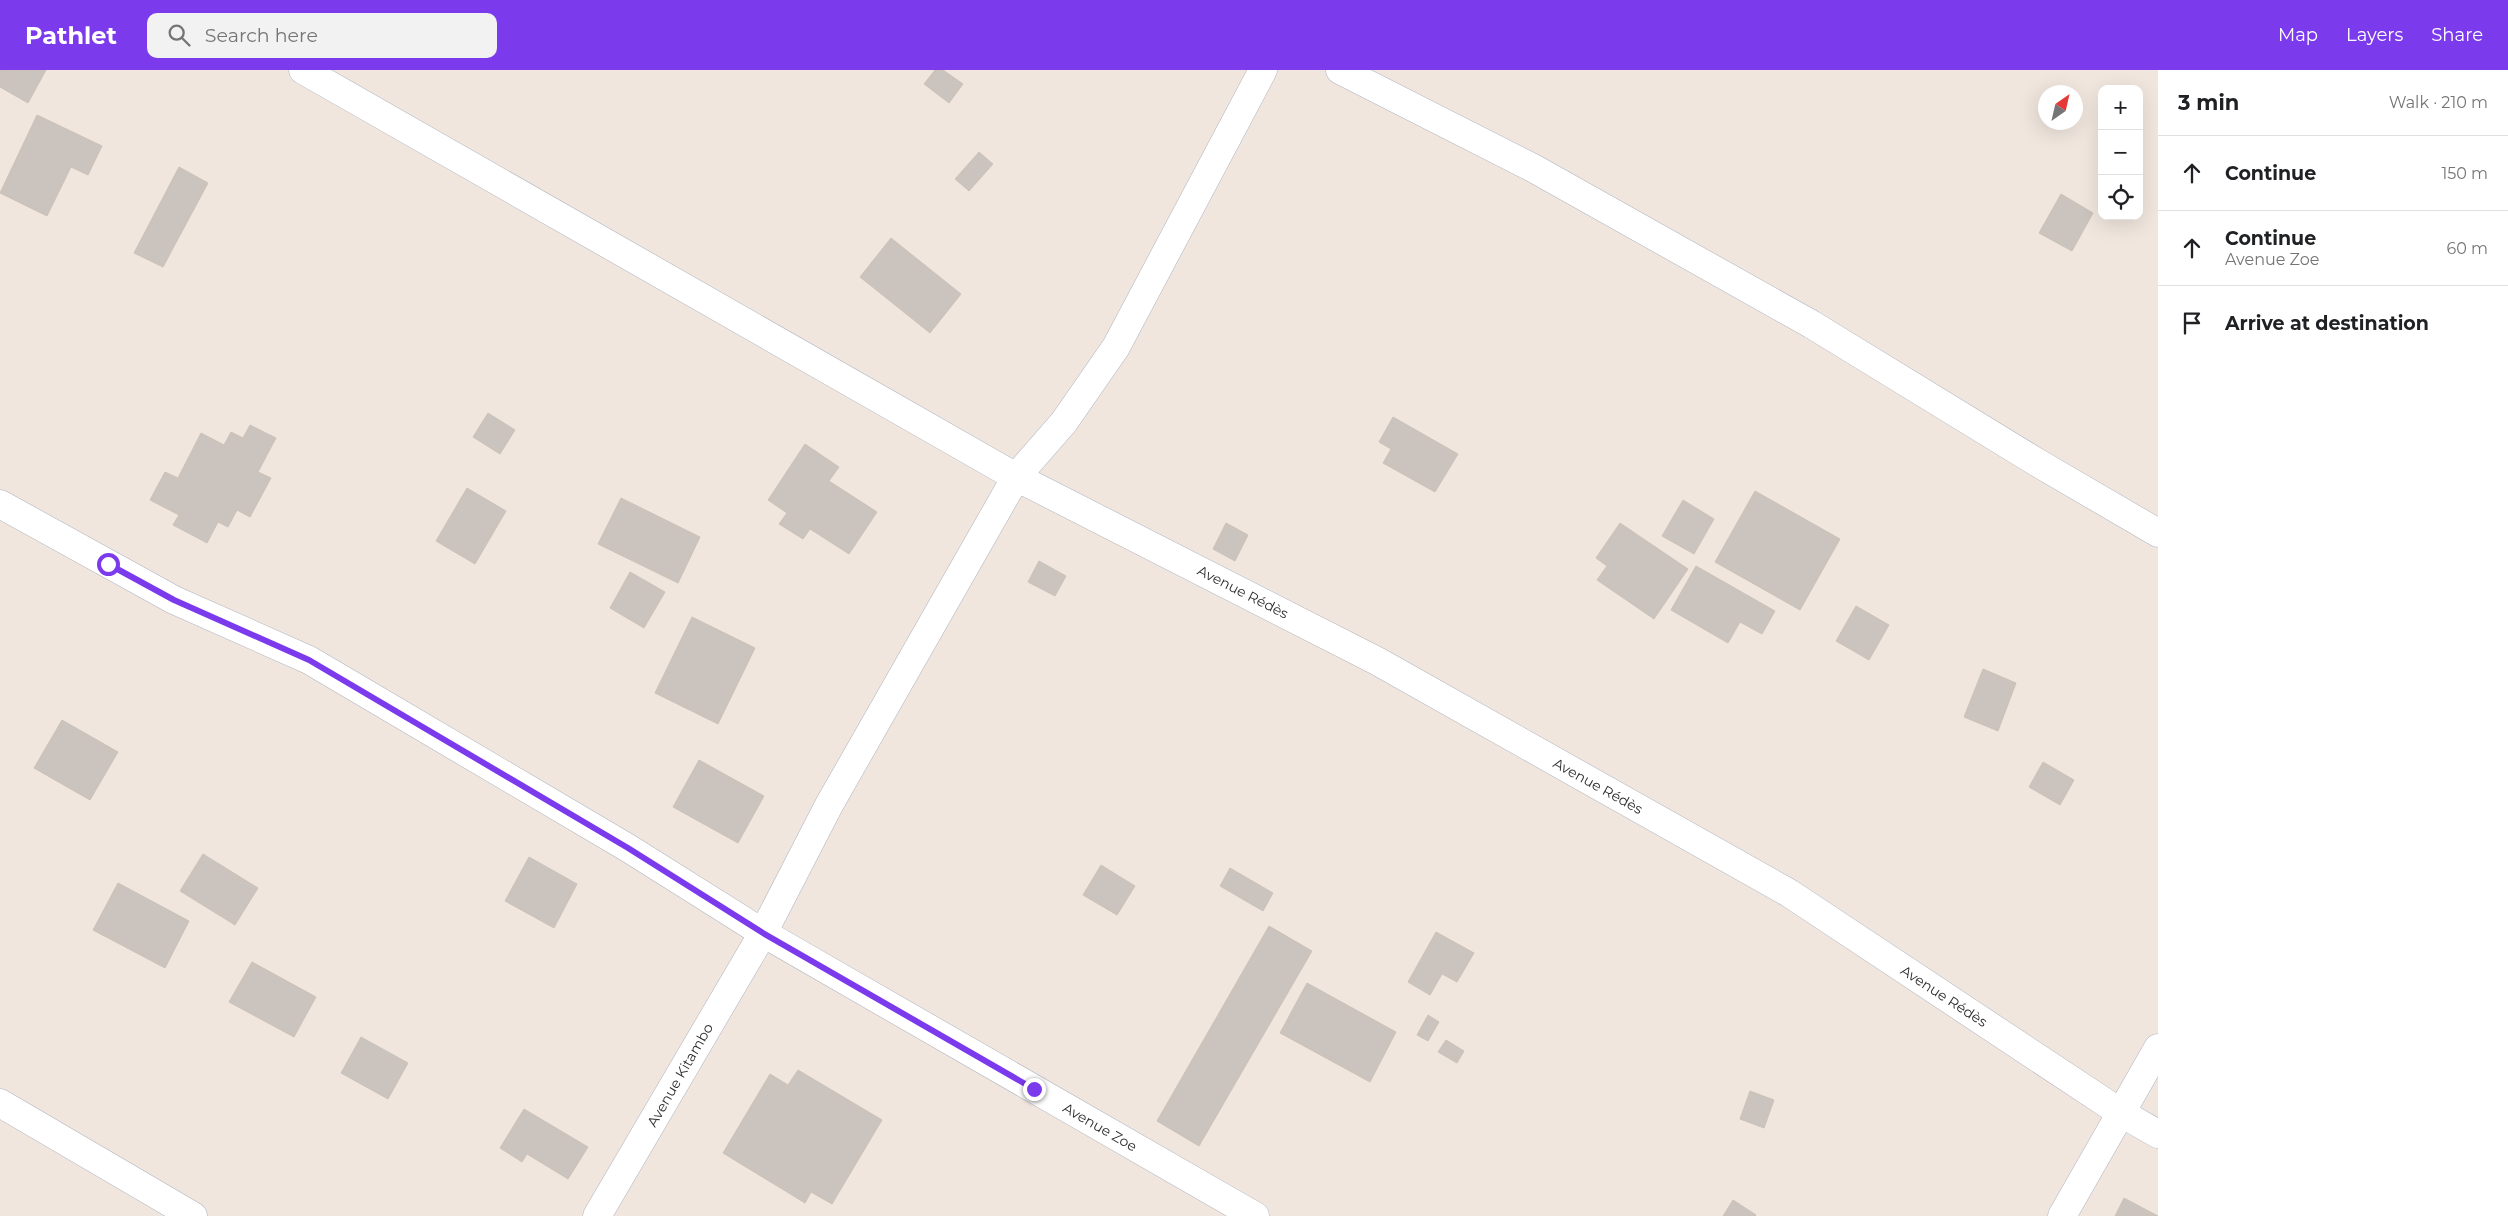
<!DOCTYPE html>
<meta charset="utf-8">
<style>
:root{--surface:#fff;--page:#f2f2f2;--text:#202124;--muted:#757577;--line:#e0e0e0;--accent:#7c3aed}
body{margin:0;font-family:Montserrat,sans-serif;background:var(--page);color:var(--text)}
.controls{position:absolute;right:15px;top:15px;display:grid;overflow:hidden;border-radius:10px;box-shadow:0 5px 20px #0002}
.controls button{width:45px;height:45px;display:grid;place-items:center;padding:0;border:0;border-bottom:1px solid var(--line);background:var(--surface);color:var(--text);font:25px sans-serif}
.compass{position:absolute;left:2038px;top:15px;width:45px;height:45px;border-radius:50%;background:var(--surface);box-shadow:0 5px 20px #0002;rotate:34deg}
.stop{position:absolute;width:15px;height:15px;margin:-11px;border:4px solid #7c3aed;border-radius:50%;background:#fff}
.stop.end{background:#7c3aed;border-color:#fff;box-shadow:0 1px 5px #0008}
.list{margin:0;padding:0;list-style:none}
h2{display:flex;justify-content:space-between;align-items:center;height:65px;margin:0;padding:0 20px;font-size:21px}
h2 small{font-size:16px;font-weight:400;color:var(--muted)}
.list li{display:grid;grid-template-columns:32px 1fr auto;gap:15px;align-items:center;box-sizing:border-box;height:75px;padding:0 20px;border-top:1px solid var(--line)}
.list b{display:block;font-size:19px;white-space:nowrap}
.list p{margin:0;font-size:16px;white-space:nowrap;color:var(--muted)}
.list em{font-size:16px;font-style:normal;color:var(--muted)}
.icon{flex:none;width:28px;height:28px;fill:none;stroke:currentColor;stroke-width:2;stroke-linecap:round;stroke-linejoin:round}
.map{position:relative;flex:none;width:2158px;height:1146px;overflow:hidden}
header{display:flex;align-items:center;gap:30px;box-sizing:border-box;height:70px;padding:0 25px;background:var(--accent);color:#fff}
header strong{font-size:24px}
nav{display:flex;gap:28px;margin-inline-start:auto;font-size:18px}
.search{width:350px;height:45px;background:var(--page);display:flex;align-items:center;gap:12px;box-sizing:border-box;padding:0 18px;border-radius:10px;color:var(--muted);font-size:19px}
main{display:flex}
aside{flex:1;background:var(--surface)}
.map>svg:first-child{display:block}
</style>
<header>
<strong>Pathlet</strong>
<div class="search"><svg class="icon" aria-label="search" viewBox="0 0 24 24"><circle cx="10" cy="10" r="6"/><path d="M15 15l6 6"/></svg>Search here</div>
<nav><a>Map</a><a>Layers</a><a>Share</a></nav>
</header>
<main>
<div class="map">
<svg width="2158" height="1146" viewBox="0 0 2158 1146">
<rect width="100%" height="100%" fill="#f0e6de"/>
<path fill="#cbc3bd" stroke="#ccc2b7" d="M0 0H46L28 33 0 17Z
M935 0H943L963 14 949 33 924 14Z
M37 45 102 76 88 105 71 97 47 146 0 123Z
M979 82 993 94 969 121 955 109Z
M179 97 208 113 163 197 134 183Z
M2061 124 2093 143 2072 181 2039 163Z
M891 168 961 224 930 263 860 207Z
M488 343 515 360 500 384 473 367Z
M1393 347 1458 384 1435 422 1383 393 1391 379 1379 372Z
M250 355 276 368 258 402 271 408 250 447 237 440 228 457 218 452 207 473 173 455 179 445 150 430 165 402 178 408 201 363 224 375 231 362 243 368Z
M805 374 839 397 829 411 877 442 849 484 810 459 803 469 779 454 787 443 768 430Z
M467 418 506 441 475 494 436 471Z
M1755 421 1840 469 1800 540 1715 492Z
M621 428 700 467 678 513 598 474Z
M1683 430 1714 449 1694 484 1662 466Z
M1226 453 1248 465 1235 491 1213 479Z
M1620 453 1688 499 1654 549 1597 510 1607 496 1596 488Z
M1039 491 1066 506 1055 526 1028 512Z
M1696 496 1775 541 1762 564 1740 552 1728 573 1671 540Z
M630 502 665 522 644 558 610 538Z
M1856 536 1889 555 1869 590 1836 571Z
M692 547 755 578 718 654 655 623Z
M1983 599 2016 613 1998 661 1964 647Z
M62 650 118 682 90 730 34 698Z
M699 690 764 726 738 773 673 737Z
M2043 692 2074 710 2060 735 2029 717Z
M203 784 258 818 235 855 180 821Z
M529 787 577 814 554 858 505 831Z
M1101 795 1135 816 1117 845 1083 825Z
M1230 798 1273 823 1263 841 1220 816Z
M118 813 189 851 165 898 93 860Z
M1269 856 1312 881 1199 1076 1157 1051Z
M1436 862 1474 883 1457 912 1442 904 1430 925 1408 912Z
M252 892 316 927 294 967 229 932Z
M1307 913 1396 962 1370 1012 1280 963Z
M1428 945 1439 952 1428 971 1417 965Z
M361 967 408 993 388 1029 341 1003Z
M1446 970 1464 981 1457 993 1438 982Z
M798 1000 882 1050 832 1134 811 1122 805 1133 723 1083 770 1004 788 1015Z
M1750 1021 1774 1030 1764 1058 1740 1049Z
M524 1039 588 1077 568 1109 527 1084 522 1092 500 1078Z
M2124 1128 2158 1146H2115Z
M1733 1130 1756 1145 1755 1146H1723Z"/>
<g fill="none" stroke-linecap="round" stroke-linejoin="round">
<defs>
<path id="minor" d="M303 0 1016 407 1377 591 1789 823 2121 1043 2158 1064
M1340 0 1533 98 1811 254 2038 393 2158 463
M0 434 174 530 309 590 628 778 763 863 1255 1146
M0 1033 193 1146
M597 1146 763 863 829 735 1016 407 1064 352 1116 277 1263 0
M2062 1146 2158 978"/>
</defs>
<use href="#minor" stroke="#aeb3be" stroke-width="29"/>
<use href="#minor" stroke="#fff" stroke-width="28"/>
</g>
<g fill="none" stroke-linecap="round" stroke-linejoin="round">
<path stroke="#7c3aed" stroke-width="6" d="M108 494 174 530 309 590 628 778 763 863 1034 1019"/>
</g>
<g text-anchor="middle" stroke-width="5" stroke-linejoin="round" paint-order="stroke">
<g font-size="14" fill="#2d2d2d" stroke="#fff">
<text transform="translate(1243 522) rotate(27)" y="5">Avenue Rédès</text>
<text transform="translate(1598 716) rotate(29)" y="5">Avenue Rédès</text>
<text transform="translate(1944 926) rotate(33)" y="5">Avenue Rédès</text>
<text transform="translate(680 1005) rotate(-60)" y="5">Avenue Kitambo</text>
<text transform="translate(1100 1057) rotate(30)" y="5">Avenue Zoe</text>
</g>
</g>
</svg>
<div class="controls">
<button>+</button>
<button>−</button>
<button><svg class="icon" aria-label="locate" viewBox="0 0 24 24"><circle cx="12" cy="12" r="6"/><path d="M12 2v4M12 18v4M2 12h4M18 12h4"/></svg></button>
</div>
<svg class="compass" viewBox="-18 -18 36 36"><path d="M0-13l5 13h-10z" fill="#e53935"/><path d="M0 13l5-13h-10z" fill="#757577"/></svg>
<div class="stop" style="left:108px;top:494px"></div>
<div class="stop end" style="left:1034px;top:1019px"></div>
</div>
<aside>
<h2>3 min<small>Walk · 210 m</small></h2>
<ul class="list">
<li><svg class="icon" aria-label="ahead" viewBox="0 0 24 24"><path d="M12 20V5M6 11l6-6 6 6"/></svg><div><b>Continue</b></div><em>150 m</em></li>
<li><svg class="icon" aria-label="ahead" viewBox="0 0 24 24"><path d="M12 20V5M6 11l6-6 6 6"/></svg><div><b>Continue</b><p>Avenue Zoe</p></div><em>60 m</em></li>
<li><svg class="icon" aria-label="arrive" viewBox="0 0 24 24"><path d="M6 21V4h12l-3 4 3 4H6"/></svg><div><b>Arrive at destination</b></div></li>
</ul>
</aside>
</main>
